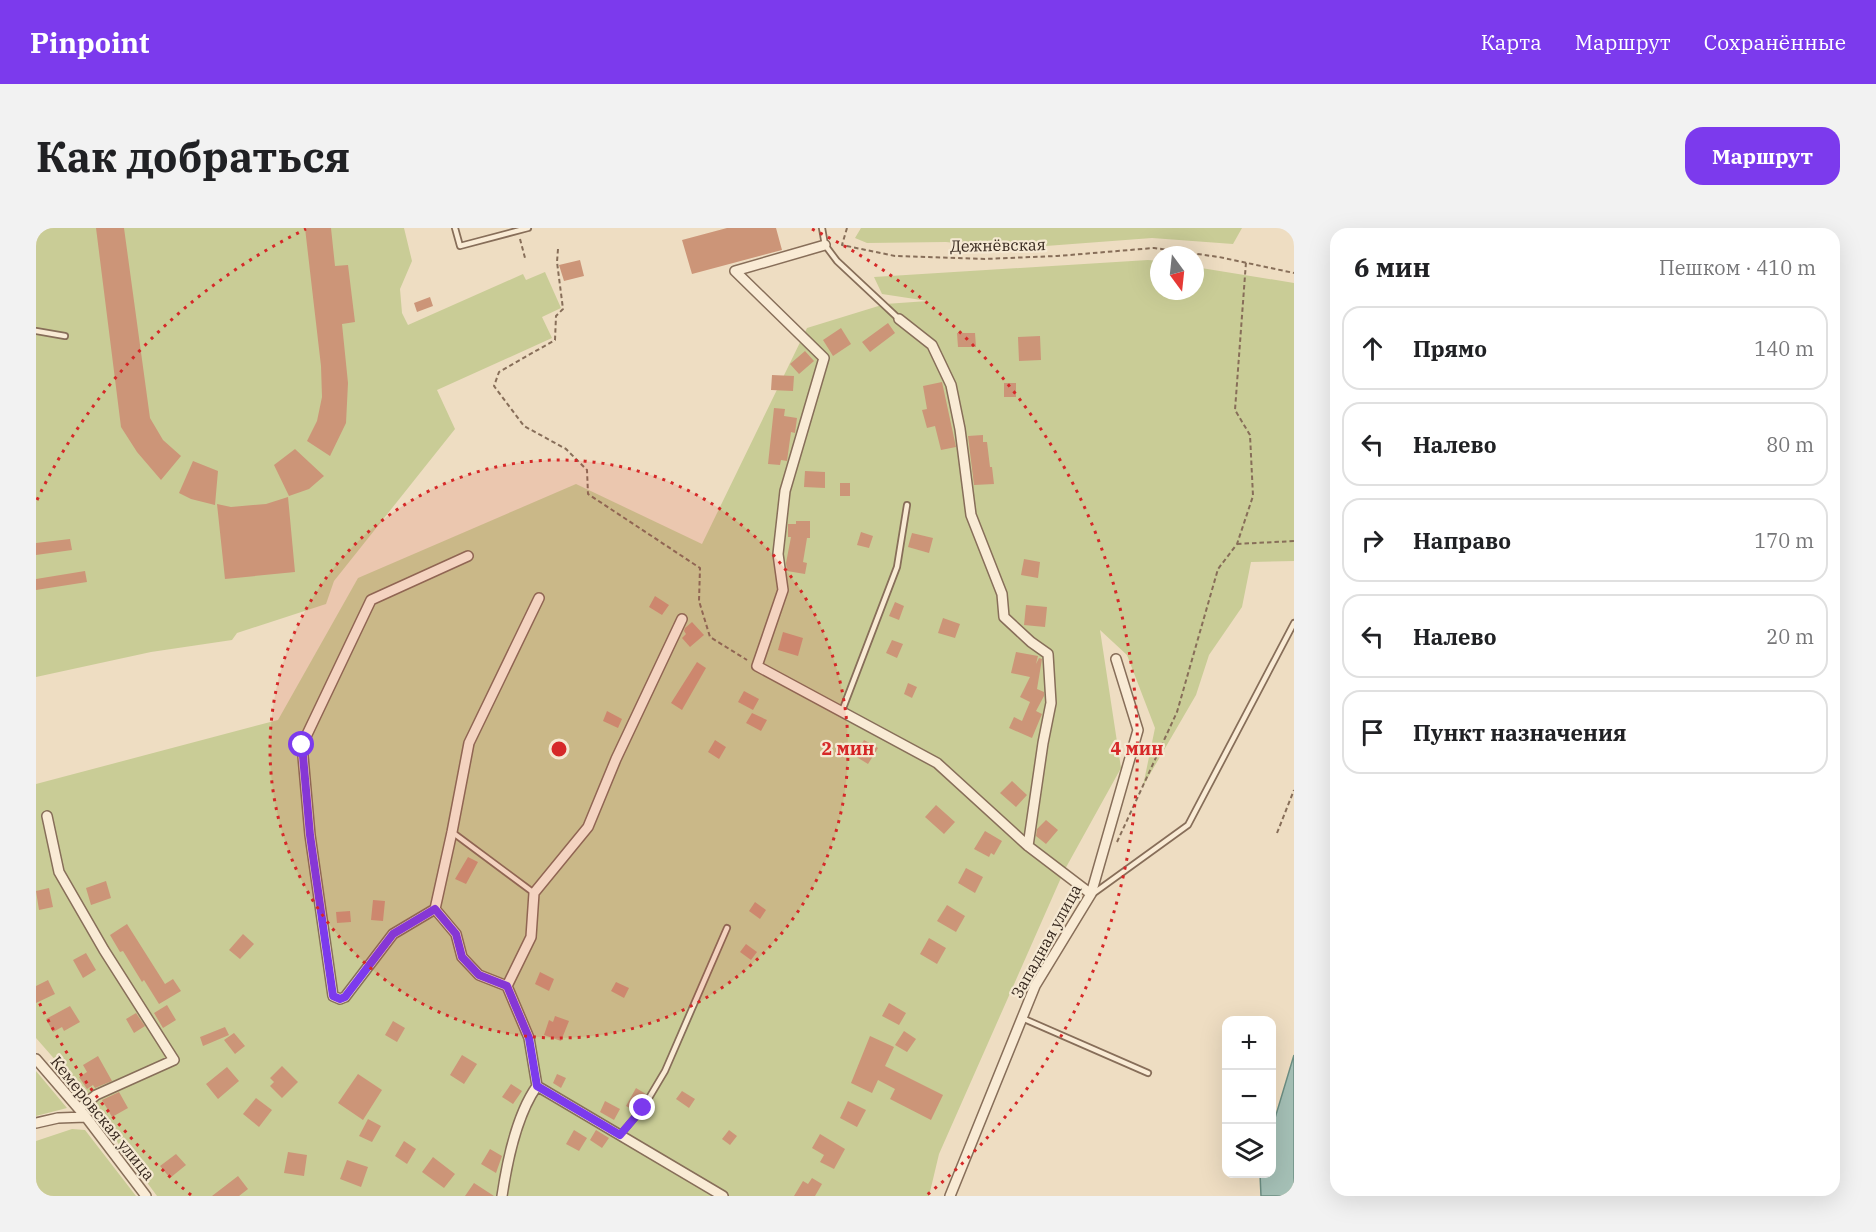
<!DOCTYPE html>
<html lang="ru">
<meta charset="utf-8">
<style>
:root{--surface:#fff;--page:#f2f2f2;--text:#202124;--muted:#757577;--line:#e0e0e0;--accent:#7c3aed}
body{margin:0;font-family:"IBM Plex Serif",serif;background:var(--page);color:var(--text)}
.controls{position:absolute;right:18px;bottom:18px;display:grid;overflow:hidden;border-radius:12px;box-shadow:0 6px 24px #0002}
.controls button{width:54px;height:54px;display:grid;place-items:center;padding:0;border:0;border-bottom:2px solid var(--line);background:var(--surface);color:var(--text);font:30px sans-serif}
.compass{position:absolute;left:1114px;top:18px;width:54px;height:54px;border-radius:50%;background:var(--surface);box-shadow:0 6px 24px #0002;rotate:165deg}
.stop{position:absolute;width:18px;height:18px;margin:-14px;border:4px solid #7c3aed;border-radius:50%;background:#fff}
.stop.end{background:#7c3aed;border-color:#fff;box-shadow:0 2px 6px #0008}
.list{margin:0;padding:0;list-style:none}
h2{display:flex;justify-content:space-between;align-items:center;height:78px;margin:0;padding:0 24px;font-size:26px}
h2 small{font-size:20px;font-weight:400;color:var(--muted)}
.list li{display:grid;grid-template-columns:39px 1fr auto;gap:18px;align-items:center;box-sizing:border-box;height:84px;margin:0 12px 12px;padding:0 12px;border:2px solid var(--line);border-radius:18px}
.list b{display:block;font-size:22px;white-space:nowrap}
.list em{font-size:20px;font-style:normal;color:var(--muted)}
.icon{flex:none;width:33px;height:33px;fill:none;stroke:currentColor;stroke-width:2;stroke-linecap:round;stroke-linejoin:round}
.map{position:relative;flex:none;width:1258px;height:968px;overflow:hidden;border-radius:18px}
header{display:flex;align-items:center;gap:36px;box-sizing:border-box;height:84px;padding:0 30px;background:var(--accent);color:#fff}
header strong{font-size:28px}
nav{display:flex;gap:33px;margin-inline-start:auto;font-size:21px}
.intro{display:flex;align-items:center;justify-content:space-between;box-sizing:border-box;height:144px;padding:0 36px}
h1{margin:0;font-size:42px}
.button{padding:15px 27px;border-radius:18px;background:var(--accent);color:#fff;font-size:21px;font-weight:700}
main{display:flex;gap:36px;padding:0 36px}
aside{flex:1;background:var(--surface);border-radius:18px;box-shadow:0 6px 24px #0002}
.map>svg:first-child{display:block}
</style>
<header>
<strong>Pinpoint</strong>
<nav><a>Карта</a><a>Маршрут</a><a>Сохранённые</a></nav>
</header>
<div class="intro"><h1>Как добраться</h1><a class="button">Маршрут</a></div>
<main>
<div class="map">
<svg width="1258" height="968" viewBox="0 0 1258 968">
<rect width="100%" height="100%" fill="#eeddc2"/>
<path fill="#c9cc96" d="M0 0H368L376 33 364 61 366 85 372 97 487 46 490 52 509 44 525 80 506 89 516 110 401 162 419 201 298 353 290 376 201 405 196 412 115 424 0 449Z
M825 0H1206L1197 16 1116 10 971 21 910 14 831 15 819 10Z
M1112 32 1123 33V63H1159V39L1258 55V333L1215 334 1206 379 1173 427 1160 467 1107 558 1119 500 1091 427 1064 402 1085 540 1028 643 903 926 893 968H121L29 843 0 810V556L242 492 322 350 540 256 666 316 771 100 849 76 892 73 846 66 838 49Z
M0 843 31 880 0 888Z
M36 901 49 902 100 968H0V913Z"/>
<path fill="#a5c0b6" stroke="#6c8e83" stroke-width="1.5" d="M1258 827V968H1225L1224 946H1236V900Z"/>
<path fill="#cc9578" d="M60 0H88L114 190 127 212 145 228 125 252 101 224 85 199Z
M269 0H295L299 38 312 37 319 94 306 96 312 155 310 195 294 228 271 213 281 193 286 169 285 138Z
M691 0H740L746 22 656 46 646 12Z
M544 32 548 48 528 53 523 37Z
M394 69 397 78 381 84 378 75Z
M852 95 859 105 834 124 826 114Z
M805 100 815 116 797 128 787 112Z
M921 105H939L940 119H922Z
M1004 108 1005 132 983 133 982 109Z
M769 123 778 133 763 146 754 136Z
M736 147 758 148 757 163 735 162Z
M906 154 920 219 905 222 899 198 891 200 886 182 891 181 887 158Z
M968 155H980V169H968Z
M738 180 749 181 748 188 761 190 759 205 755 204 751 233 745 232 744 237 732 236Z
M947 207V214H951L954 239H956L958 256 938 257 932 208Z
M259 221 288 248 273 261 253 268 238 237Z
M157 233 182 243 179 277 155 271 143 265Z
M769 243 789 244V260L768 259Z
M804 255H814V268H804Z
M252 269 259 344 189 351 181 276 195 279 230 276Z
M760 293H774V310H771L767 334 771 335 769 346 751 343 750 335 755 309H752V296H760Z
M825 304 837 308 833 320 821 317Z
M876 305 897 310 893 325 872 319Z
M34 311 36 322 0 327V315Z
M988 331 1004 334 1002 350 985 347Z
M49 343 51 354 0 362V351Z
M619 368 633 377 626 387 613 379Z
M859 374 868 378 863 392 853 388Z
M990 377 1011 379 1009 399 988 397Z
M907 390 924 396 919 410 902 405Z
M656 394 668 407 654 419 646 410 650 406 648 403 649 400Z
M747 404 767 410 762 428 742 422Z
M856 412 867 416 861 430 850 425Z
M980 424 1002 428 1000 436 1003 430 1006 431 1001 461 1008 464V468L1000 483 1006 486 996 510 973 500 978 489 986 493 994 474 984 469 994 449 975 445Z
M661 434 670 440 646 482 635 475Z
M872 455 881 459 876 470 868 466Z
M708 463 723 471 717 482 702 474Z
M571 483 586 491 582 500 567 493Z
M716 485 731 492 725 503 710 495Z
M679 512 690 519 683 531 672 524Z
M828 512 842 520 832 536 819 528Z
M976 553 991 567 980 579 964 565Z
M900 577 919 594 908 606 889 589Z
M1010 592 1022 602 1010 616 1000 608 1001 601Z
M949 603 966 613 958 627 955 625 953 629 938 621Z
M432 629 442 634 430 656 419 651Z
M930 640 947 649 939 665 922 655Z
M70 653 75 670 55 677 50 660Z
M13 660 17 679 3 682 0 663Z
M337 672 349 673 347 693 335 692Z
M719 674 730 682 724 691 713 683Z
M911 677 929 688 920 704 901 693Z
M314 683 315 694 301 695 300 684Z
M91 696 129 756 137 751 145 763 123 776 108 752 106 754 87 723 84 724 74 707Z
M207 706 218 716 204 731 193 722Z
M893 710 910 720 901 736 884 726Z
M710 716 721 724 715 732 704 724Z
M50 725 60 742 47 750 37 732Z
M504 744 518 751 513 763 499 756Z
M12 752 19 766 0 775V758Z
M580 754 593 760 588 770 575 763Z
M853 775 870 785 863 797 846 788Z
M131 777 140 792 127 800 118 785Z
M34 778 44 794 28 803 26 799 17 804 10 791Z
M100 785 109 798 98 805 90 791Z
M519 788 533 793 525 813 508 807 513 792 517 794Z
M357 793 369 800 361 814 349 807Z
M189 799 193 807 167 818 164 809Z
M868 803 880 811 871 824 859 817Z
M198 805 209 818 199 826 188 812Z
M834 808 858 819 849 838 907 867 895 892 854 871 859 861 842 852 836 865 815 855Z
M426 827 441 836 428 856 414 847Z
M62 828 76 853 59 860 57 857 51 861 43 849 51 844 47 837Z
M246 838 262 854 246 870 234 858 238 854 234 850Z
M191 839 203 853 182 871 170 856Z
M322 846 346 862 327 892 302 875Z
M521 846 530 850 525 860 517 855Z
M475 856 486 863 477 876 466 869Z
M600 860 610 866 599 883 590 878Z
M646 863 659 871 653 880 640 871Z
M83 864 92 880 76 889 66 872Z
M220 870 236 882 223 899 207 886Z
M569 873 584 881 578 892 564 884Z
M812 873 830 882 821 899 804 890Z
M332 891 345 898 336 914 323 908Z
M538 902 551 910 543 923 530 916Z
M560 902 573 910 566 920 554 912Z
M693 902 701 908 694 917 686 911Z
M784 906 809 921 798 941 784 934 788 927 776 920Z
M368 913 380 921 371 936 359 928Z
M454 921 466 928 460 945 445 936Z
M252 924 271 927 268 948 248 945Z
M140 926 150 937 134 950 124 938Z
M397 929 419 946 408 960 386 944Z
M311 932 332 939 325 959 304 951Z
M202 948 212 961 203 968H176Z
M776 950 786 956 779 968H758L767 953 772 956Z
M438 955 458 968H429Z"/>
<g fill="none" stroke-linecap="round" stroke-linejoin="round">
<defs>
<path id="lane" d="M419 0 424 18 492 0
M786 0 789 17 801 33 863 91
M0 103 29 108
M806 483 861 339 871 277
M416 604 498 665
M1058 665 1152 597 1258 395
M986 790 1112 845
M584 907 607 880 629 843 691 700"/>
<path id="street" d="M789 17 699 43 788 130 749 263 742 326 747 362 721 438 901 535 992 618 1055 666
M863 91 896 117 915 157 924 201 935 287 966 366 968 389 995 414 1012 426 1015 475 1007 515 992 618
M11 588 23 644 68 722 138 832 60 867 43 881
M399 681 357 706 309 769 304 771 297 768 274 607 266 517 335 372 432 328
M471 758 443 747 426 729 420 706 399 681 416 604 433 515 503 370
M0 831 50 889 110 968
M501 858 687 968
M0 895 22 890 50 889
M466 968C471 934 481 886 501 858L493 810 471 758 495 709 498 665 552 599 580 531 646 391
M914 968 999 758 1055 666 1102 502 1080 431"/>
</defs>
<use href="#lane" stroke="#876e59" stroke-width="8"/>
<use href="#street" stroke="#876e59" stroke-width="12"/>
<path stroke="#876e59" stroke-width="2" stroke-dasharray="4.5 3" stroke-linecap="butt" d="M811 0 806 17 859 28 949 31 1021 28 1118 20 1183 29 1258 45
M484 11 489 30
M522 21 521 34 527 81 520 88 519 112 463 144 458 158 488 198 530 221 551 242 552 266 664 340 663 373 674 409 711 432
M1201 316 1258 313
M1241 605 1258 562
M1081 614 1141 484 1182 341 1201 316 1217 268 1214 207 1199 182 1210 34"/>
<use href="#lane" stroke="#f9ebd5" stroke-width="4.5"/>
<use href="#street" stroke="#f9ebd5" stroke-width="9"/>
</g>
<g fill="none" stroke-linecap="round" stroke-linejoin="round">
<path stroke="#7c3aed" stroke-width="8" d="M266 517 274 607 297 768 304 771 309 769 357 706 399 681 420 706 426 729 443 747 471 758 493 810 501 858 584 907 607 880"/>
</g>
<circle cx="523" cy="521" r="289" fill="#d62828" fill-opacity=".12"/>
<g fill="none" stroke="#d62828" stroke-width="3" stroke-dasharray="3 6">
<circle cx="523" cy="521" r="289"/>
<path d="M155 967A578 578 0 0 1 1 770M1 272A578 578 0 0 1 270 1M776 1A578 578 0 0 1 891 967"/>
</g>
<g text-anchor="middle" stroke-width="4.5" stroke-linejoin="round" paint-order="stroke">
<g font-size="16" fill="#37281e" stroke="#f5e8d2">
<text transform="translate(962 17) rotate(-1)" y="6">Дежнёвская</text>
<text transform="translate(1010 713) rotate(-61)" y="6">Западная улица</text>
<text transform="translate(67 890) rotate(51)" y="6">Кемеровская улица</text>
</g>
</g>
<circle cx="523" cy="521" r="9" fill="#d62828" stroke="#f5e8d2" stroke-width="3"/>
<g font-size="18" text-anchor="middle" font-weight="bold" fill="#d62828" stroke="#f5e8d2" stroke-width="4.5" stroke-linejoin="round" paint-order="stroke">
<text x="812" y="527">2 мин</text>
<text x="1101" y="527">4 мин</text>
</g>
</svg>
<div class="controls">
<button>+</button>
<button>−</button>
<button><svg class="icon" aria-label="layers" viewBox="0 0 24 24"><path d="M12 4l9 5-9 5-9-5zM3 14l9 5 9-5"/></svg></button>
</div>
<svg class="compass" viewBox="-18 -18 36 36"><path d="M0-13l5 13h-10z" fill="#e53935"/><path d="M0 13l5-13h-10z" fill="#757577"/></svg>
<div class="stop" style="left:266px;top:517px"></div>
<div class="stop end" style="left:607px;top:880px"></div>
</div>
<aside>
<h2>6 мин<small>Пешком · 410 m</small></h2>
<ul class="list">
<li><svg class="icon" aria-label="ahead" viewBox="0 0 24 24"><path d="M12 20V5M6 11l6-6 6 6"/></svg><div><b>Прямо</b></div><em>140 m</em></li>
<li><svg class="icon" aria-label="left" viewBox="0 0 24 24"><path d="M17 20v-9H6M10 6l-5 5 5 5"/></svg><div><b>Налево</b></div><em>80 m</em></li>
<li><svg class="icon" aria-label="right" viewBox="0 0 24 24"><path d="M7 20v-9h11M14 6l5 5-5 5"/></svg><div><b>Направо</b></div><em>170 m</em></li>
<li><svg class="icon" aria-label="left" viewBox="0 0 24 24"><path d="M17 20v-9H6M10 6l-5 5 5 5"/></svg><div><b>Налево</b></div><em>20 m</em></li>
<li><svg class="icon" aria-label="arrive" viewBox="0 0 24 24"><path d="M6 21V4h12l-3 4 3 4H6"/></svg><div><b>Пункт назначения</b></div></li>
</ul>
</aside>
</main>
